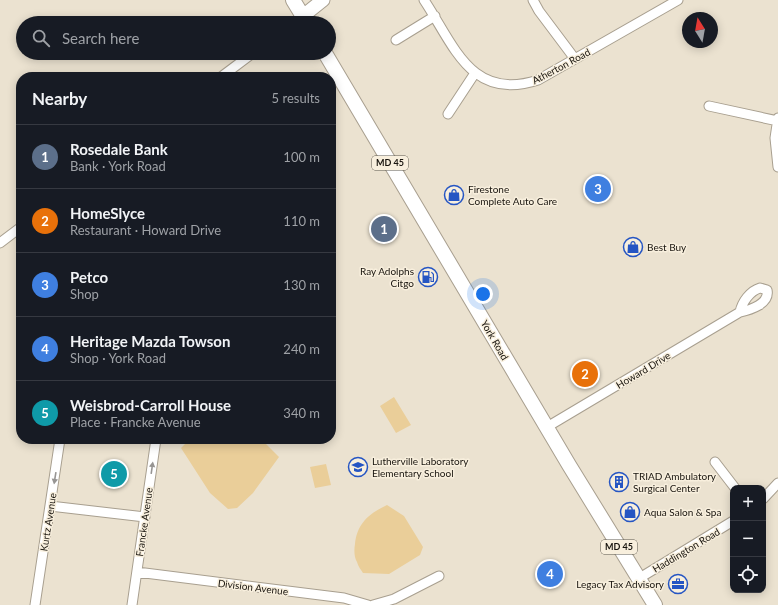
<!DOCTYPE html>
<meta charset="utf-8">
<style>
:root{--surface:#171b24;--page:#20242c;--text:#f1f3f6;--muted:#9ea1a6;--line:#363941;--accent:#0b8043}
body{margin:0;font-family:Lato,sans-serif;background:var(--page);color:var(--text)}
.controls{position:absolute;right:12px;bottom:12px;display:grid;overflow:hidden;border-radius:8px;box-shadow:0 2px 10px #0003}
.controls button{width:36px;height:36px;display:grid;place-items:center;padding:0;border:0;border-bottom:1px solid var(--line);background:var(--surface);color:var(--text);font:20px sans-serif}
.compass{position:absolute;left:682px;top:12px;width:36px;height:36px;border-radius:50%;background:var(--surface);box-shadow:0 2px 10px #0003;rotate:349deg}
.you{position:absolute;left:483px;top:294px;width:14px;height:14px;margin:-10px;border:3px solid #fff;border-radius:50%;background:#1a73e8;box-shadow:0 0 0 6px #1a73e833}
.badge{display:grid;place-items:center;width:26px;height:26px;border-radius:50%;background:var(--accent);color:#fff;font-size:13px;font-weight:700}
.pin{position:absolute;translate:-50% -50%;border:2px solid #fff;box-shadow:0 1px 4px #0006}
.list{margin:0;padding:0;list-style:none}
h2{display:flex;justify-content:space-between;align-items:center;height:52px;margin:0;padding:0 16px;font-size:17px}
h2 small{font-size:13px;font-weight:400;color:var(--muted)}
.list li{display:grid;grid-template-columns:26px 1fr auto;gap:12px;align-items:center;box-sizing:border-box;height:64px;padding:0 16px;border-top:1px solid var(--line)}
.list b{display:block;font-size:15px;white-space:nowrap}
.list p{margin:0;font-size:13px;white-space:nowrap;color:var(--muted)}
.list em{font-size:13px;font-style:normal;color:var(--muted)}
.icon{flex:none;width:22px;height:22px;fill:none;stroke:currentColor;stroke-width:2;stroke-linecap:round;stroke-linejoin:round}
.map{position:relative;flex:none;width:778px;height:605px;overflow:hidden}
.search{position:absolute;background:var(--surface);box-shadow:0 2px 10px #0003;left:16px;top:16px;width:320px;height:44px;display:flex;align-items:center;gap:10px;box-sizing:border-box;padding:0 14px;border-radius:22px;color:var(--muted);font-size:15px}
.panel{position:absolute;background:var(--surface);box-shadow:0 2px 10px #0003;left:16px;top:72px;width:320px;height:372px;border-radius:16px}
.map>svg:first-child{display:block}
</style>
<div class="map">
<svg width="778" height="605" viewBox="0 0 778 605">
<rect width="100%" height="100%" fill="#ebe2d0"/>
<path fill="#eace99" d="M394 397 411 425 396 433 380 406Z
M190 439H259L263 441 279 457 253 493 237 508 228 509 210 493 181 448Z
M326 464 331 485 315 488 310 467Z
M387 505 404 516 423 547 420 555 389 574 363 573C361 570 358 566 357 562 354 557 354 550 355 544 357 523 370 513 387 505Z"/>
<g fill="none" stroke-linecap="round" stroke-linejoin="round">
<defs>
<path id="street" d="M424 0C454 45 471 102 538 80L678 0
M533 0 539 11 575 59
M293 23 303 16
M396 40 435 16
M221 77 253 53
M709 106 778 121
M448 114 475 73
M778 118 775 138 778 167
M0 243 21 227
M547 427 740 312C750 310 770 304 767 290L760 288C750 291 742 302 740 312
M715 462 735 488
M763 499 778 483
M50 506 145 517
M137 572 344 598 368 605
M638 579 733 521
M35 605 60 439
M132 605 156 439
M373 605 394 599 439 576"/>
<path id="secondary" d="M303 16 323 0"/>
<path id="primary" d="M293 0 307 23
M325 53 569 465 655 605"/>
</defs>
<use href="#street" stroke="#a89f8f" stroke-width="11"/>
<use href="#secondary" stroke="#a89f8f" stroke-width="15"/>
<use href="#primary" stroke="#a89f8f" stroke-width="16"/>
<use href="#street" stroke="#fff" stroke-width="9"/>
<use href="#secondary" stroke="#fff" stroke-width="13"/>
<use href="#primary" stroke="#fff" stroke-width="14"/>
</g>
<defs><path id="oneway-solid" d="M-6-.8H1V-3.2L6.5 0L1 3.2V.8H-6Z"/></defs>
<g fill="#979593">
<use href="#oneway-solid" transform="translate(152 468) rotate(-82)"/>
<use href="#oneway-solid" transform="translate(55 478) rotate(99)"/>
</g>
<defs>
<symbol id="shop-ring" viewBox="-11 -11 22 22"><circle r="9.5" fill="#f8efdd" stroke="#2555c3" stroke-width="1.5"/><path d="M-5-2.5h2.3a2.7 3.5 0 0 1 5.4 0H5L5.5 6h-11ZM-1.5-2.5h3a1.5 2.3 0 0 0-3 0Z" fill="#2555c3"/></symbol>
<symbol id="fuel-ring" viewBox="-11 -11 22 22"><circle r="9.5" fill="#f8efdd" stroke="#2555c3" stroke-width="1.5"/><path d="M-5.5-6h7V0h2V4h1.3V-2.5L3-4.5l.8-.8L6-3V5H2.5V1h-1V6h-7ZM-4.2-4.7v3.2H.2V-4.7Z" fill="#2555c3"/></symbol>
<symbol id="school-ring" viewBox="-11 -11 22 22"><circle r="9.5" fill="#f8efdd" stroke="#2555c3" stroke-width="1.5"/><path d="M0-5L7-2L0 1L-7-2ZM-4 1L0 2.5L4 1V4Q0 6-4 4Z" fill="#2555c3"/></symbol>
<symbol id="building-ring" viewBox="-11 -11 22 22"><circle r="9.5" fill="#f8efdd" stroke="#2555c3" stroke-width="1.5"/><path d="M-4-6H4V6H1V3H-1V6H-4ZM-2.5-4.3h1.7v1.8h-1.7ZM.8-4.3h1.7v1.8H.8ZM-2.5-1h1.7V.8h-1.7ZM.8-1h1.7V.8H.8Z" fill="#2555c3"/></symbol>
<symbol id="office-ring" viewBox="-11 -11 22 22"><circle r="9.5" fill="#f8efdd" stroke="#2555c3" stroke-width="1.5"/><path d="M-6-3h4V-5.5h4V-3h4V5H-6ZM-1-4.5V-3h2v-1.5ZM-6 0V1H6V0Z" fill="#2555c3"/></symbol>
</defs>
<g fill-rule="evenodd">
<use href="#shop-ring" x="443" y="184" width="22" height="22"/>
<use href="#shop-ring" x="622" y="236" width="22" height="22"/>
<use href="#fuel-ring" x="417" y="266" width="22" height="22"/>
<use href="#school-ring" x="347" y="456" width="22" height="22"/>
<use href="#building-ring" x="608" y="471" width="22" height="22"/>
<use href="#shop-ring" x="619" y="501" width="22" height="22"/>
<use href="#office-ring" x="667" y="573" width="22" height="22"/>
</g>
<g text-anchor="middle" stroke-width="3" stroke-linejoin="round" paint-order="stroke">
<g fill="#f8efdd" stroke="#5b564c" stroke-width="1">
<rect x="372" y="156" width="36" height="14" rx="3"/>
<rect x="601" y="540" width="36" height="14" rx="3"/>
</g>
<g font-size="9" font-weight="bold" fill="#18140e">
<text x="390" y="166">MD 45</text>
<text x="619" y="550">MD 45</text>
</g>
<g font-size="10" fill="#18140e" stroke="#f8efdd">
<text transform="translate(561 66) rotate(-28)" y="4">Atherton Road</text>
<text transform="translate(495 340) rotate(60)" y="4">York Road</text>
<text transform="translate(643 370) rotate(-31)" y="4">Howard Drive</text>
<text transform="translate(48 522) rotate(-81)" y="4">Kurtz Avenue</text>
<text transform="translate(144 522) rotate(-82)" y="4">Francke Avenue</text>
<text transform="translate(686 550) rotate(-31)" y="4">Haddington Road</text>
<text transform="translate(253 587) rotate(7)" y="4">Division Avenue</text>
</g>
<g font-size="10" fill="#18140e" stroke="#f8efdd" text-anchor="start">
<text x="468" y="193">Firestone<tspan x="468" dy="12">Complete Auto Care</tspan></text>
<text x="647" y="251">Best Buy</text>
<text x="414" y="275" text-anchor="end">Ray Adolphs<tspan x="414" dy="12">Citgo</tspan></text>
<text x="372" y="465">Lutherville Laboratory<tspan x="372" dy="12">Elementary School</tspan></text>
<text x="633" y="480">TRIAD Ambulatory<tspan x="633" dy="12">Surgical Center</tspan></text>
<text x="644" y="516">Aqua Salon &amp; Spa</text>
<text x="664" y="588" text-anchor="end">Legacy Tax Advisory</text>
</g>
</g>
</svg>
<div class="controls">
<button>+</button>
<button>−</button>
<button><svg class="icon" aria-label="locate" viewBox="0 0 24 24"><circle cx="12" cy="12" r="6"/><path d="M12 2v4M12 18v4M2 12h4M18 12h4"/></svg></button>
</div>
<svg class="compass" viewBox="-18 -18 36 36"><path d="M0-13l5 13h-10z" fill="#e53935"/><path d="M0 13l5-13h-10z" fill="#9ea1a6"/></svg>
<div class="you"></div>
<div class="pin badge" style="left:384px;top:229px;background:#5c6f8a">1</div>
<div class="pin badge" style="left:585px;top:374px;background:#e8710a">2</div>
<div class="pin badge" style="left:598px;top:189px;background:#3f7fe0">3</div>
<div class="pin badge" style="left:550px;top:574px;background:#3f7fe0">4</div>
<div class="pin badge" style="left:114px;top:474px;background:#0f9aa8">5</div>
<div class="search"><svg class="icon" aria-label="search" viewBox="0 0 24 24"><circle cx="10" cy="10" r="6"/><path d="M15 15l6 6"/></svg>Search here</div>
<section class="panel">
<h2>Nearby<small>5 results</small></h2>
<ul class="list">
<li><span class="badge" style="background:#5c6f8a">1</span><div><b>Rosedale Bank</b><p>Bank · York Road</p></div><em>100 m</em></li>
<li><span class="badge" style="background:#e8710a">2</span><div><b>HomeSlyce</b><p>Restaurant · Howard Drive</p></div><em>110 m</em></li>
<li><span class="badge" style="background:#3f7fe0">3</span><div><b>Petco</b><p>Shop</p></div><em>130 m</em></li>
<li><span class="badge" style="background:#3f7fe0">4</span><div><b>Heritage Mazda Towson</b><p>Shop · York Road</p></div><em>240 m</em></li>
<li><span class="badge" style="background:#0f9aa8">5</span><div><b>Weisbrod-Carroll House</b><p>Place · Francke Avenue</p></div><em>340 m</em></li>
</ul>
</section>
</div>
